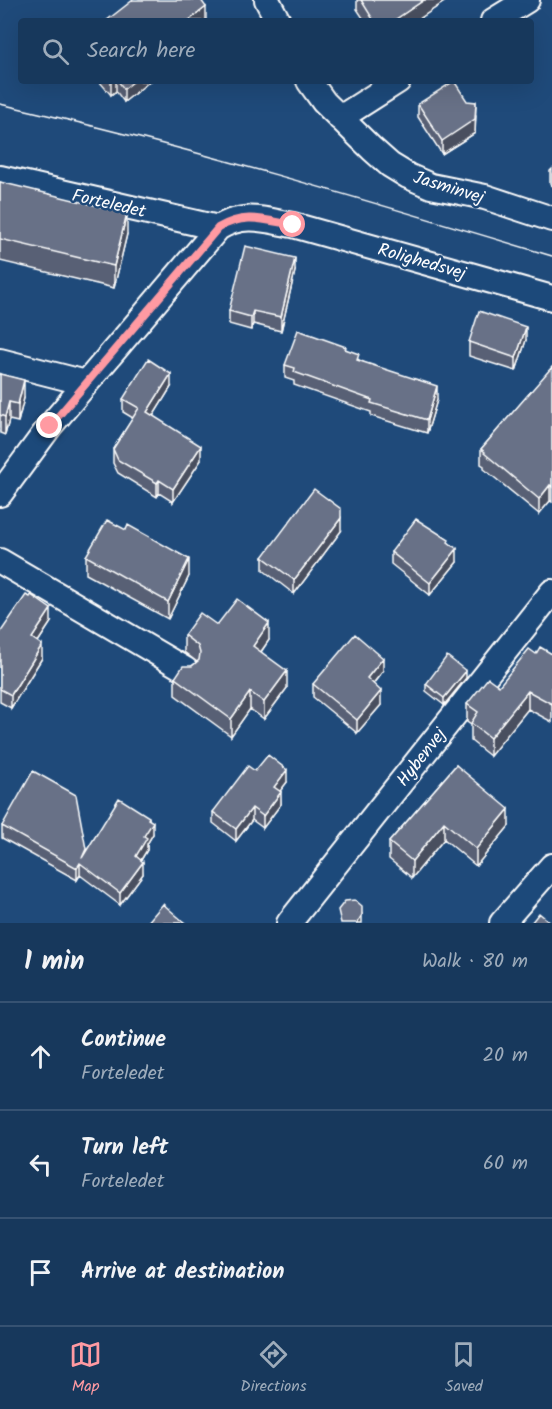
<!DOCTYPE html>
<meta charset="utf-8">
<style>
:root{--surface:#17385c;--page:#203f62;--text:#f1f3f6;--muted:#9eacbb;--line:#365272;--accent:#ff9aa2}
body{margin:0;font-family:Kalam,sans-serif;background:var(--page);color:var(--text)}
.stop{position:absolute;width:18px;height:18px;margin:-14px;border:4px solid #ff9aa2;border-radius:50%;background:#fff}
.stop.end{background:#ff9aa2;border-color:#fff;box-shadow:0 2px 6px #0008}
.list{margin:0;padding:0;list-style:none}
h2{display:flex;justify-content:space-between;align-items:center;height:78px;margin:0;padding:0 24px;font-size:26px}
h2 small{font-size:20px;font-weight:400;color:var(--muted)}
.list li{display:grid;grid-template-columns:39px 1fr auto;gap:18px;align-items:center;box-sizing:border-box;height:108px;padding:0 24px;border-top:2px solid var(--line)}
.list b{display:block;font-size:22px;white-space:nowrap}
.list p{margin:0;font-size:20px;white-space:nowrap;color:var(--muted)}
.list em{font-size:20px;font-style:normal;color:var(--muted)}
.icon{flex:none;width:33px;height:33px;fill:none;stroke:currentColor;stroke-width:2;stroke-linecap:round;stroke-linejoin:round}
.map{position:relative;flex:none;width:552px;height:923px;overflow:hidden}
.search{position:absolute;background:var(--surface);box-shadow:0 6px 24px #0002;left:18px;right:18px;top:18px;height:66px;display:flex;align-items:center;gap:15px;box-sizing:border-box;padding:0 21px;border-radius:6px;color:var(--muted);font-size:22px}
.sheet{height:402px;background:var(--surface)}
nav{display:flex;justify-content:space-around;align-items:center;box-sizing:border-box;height:84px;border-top:2px solid var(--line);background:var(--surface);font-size:16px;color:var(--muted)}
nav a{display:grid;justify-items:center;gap:3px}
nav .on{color:var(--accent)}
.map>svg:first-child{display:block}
</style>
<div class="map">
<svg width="552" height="923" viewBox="0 0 552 923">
<rect width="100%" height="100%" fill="#1f4a7a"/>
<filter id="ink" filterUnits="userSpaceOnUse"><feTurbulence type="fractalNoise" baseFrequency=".0167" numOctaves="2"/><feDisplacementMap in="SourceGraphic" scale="12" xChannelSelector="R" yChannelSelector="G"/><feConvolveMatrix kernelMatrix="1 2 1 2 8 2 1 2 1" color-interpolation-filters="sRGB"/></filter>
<g filter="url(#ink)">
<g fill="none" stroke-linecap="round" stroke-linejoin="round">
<defs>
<path id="street" d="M267 0 278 21
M493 21 527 0
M309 81 324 102 372 149 390 165 408 176 431 186 485 197 552 219
M340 118 398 81
M0 178 218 228
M0 361 86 383
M0 494 50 426 218 228C245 212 264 220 293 225L552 298
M0 561 186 670
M289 923 552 592
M502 923 552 866"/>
</defs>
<use href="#street" stroke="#fff" stroke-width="28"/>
<use href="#street" stroke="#1f4a7a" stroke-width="24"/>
<path stroke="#fff" stroke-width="1.5" d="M0 104C186 146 369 201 552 256"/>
</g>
<path fill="#596174" stroke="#fff" stroke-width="1.5" d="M357 0H447L416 21H365L357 9Z
M99 81H150L124 102 116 91 111 95Z
M418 104 476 115 475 133 442 154 418 117Z
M552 169V187L550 183V171Z
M0 182 127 234 114 288 0 261Z
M295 271 281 331 253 324 251 330 229 324V311Z
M526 340 516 371 469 356V342Z
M346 349 359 360 437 400 427 433 371 416V412L294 385V381L285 378V365Z
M552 368V502L550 501 539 514 484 469V466L481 464V449Z
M0 374 24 398 18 422 9 420 5 435 0 433Z
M171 387 153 416 201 460 173 502 159 493 157 497 118 473 113 463V449L133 418 123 412V399Z
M126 530 189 576 168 619 86 574V556Z
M341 531 294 594 263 570V557Z
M449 543 457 562 430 595 391 564V552Z
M51 622 38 642 42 658 11 708 0 702V633Z
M217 625 269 640 261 652 287 688 264 719 250 709 231 736 175 695V678L197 662 184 652V635Z
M536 654H552V722L528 709 490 756 471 741V725L467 722V704L499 686Z
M383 671 373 684 381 705 357 733 313 697V684Z
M466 678 444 705 426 691V684Z
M456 765 509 826 476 866 444 839 412 878 389 859V842Z
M255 771 287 782 280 791 281 804 263 828 252 820 236 841 213 823V812Z
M149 819 153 834 147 844V850L141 860 143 874 120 905 80 875 77 880 2 838V826L86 851Z"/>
<path fill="#484f5e" stroke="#fff" stroke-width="1.5" d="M424 0H447L416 21H393Z
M206 7V20L205 21H188Z
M112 81H116V91L111 95V82Z
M134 81H150L124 102V89Z
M476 102 475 133 442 154V141Z
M127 213V234L114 288V266Z
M295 258V271L281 331V317Z
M253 311V324L251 330V317Z
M526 327V340L516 371V358Z
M171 374V387L147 426V412Z
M24 380V398L18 422V404Z
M437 386V400L427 433V420Z
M9 402V420L5 435V417Z
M201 446V460L173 502V489Z
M159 480V493L157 497V483Z
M550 485V501L539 514V499Z
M341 518V531L294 594V580Z
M457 549V562L430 595V583Z
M189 559V576L168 619V602Z
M51 609V622L32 651V638Z
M269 623V640L253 663V646Z
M42 645V658L11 708V695Z
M383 658V671L367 691V678Z
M287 671V688L264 719V702Z
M466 671V678L444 705V698Z
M381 691V705L357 733V720Z
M528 691V709L490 756V738Z
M250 692V709L231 736V719Z
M287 770V782L274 799V787Z
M281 792V804L263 828V816Z
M252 808V820L236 841V829Z
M509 809V826L476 866V849Z
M149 817V827L153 822V834L147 844V850L136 868V856L144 836Z
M444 822V839L412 878V861Z
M143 862V874L120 905V893Z
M80 863V875L77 880V868Z
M362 915V923H357Z"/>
<path fill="#677187" stroke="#fff" stroke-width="1.5" d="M133 0H201L206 7 188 21H106Z
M361 0H424L393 21H374Z
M118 81H134L124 89Z
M454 81 467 101 476 102 475 119 442 141 418 104Z
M0 182 127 213 114 266 0 239Z
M245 246 295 258 281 317 253 311 251 317 229 311Z
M479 311 526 327 516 358 469 342Z
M298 330 346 347 345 349 359 354 357 360 437 386 427 420 371 403 372 400 294 372 295 368 285 365Z
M148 359 171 374 147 412 201 446 173 489 159 480 157 483 118 460 113 449 139 408 123 399Z
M552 367V487L550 485 539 499 484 453 485 452 481 449Z
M0 374 24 380 18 404 9 402 5 417 0 415Z
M314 489 341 509V518L294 580 263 557Z
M416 519 449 540 448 542 457 549 430 583 391 552Z
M107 520 126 530 128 525 189 559 168 602 86 556Z
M26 595 30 597 31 595 51 609 32 638 42 645 11 695 0 689V633Z
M237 599 269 623 253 646 287 671 264 702 250 692 231 719 175 678 183 666H192L199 660 200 653 198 646 184 635 200 613 217 625Z
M355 634 383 658 367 678 381 691 357 720 313 684Z
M540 647 552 654V704L528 691 490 738 471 723 478 712 467 704 488 678 499 686 529 649 536 654Z
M447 656 466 671 444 698 426 684Z
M268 755 287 770 274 787 281 792 263 816 252 808 236 829 213 812 248 766 255 771Z
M456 765 509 809 476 849 444 822 412 861 389 842Z
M33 771 76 795 86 849 82 858 119 798 149 817 148 819 153 822 144 836 147 838 136 856 143 862 120 893 80 863 77 868 2 826Z
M355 900 362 906V915L357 923H341L338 910 345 901Z
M163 904 185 923H147Z
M539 913 551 923H531Z"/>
</g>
<g fill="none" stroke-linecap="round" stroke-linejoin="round" filter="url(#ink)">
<path stroke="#ff9aa2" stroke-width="8" d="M50 426 218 228C245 212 264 220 293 225"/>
</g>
<g text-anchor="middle" stroke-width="5" stroke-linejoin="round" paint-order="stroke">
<g font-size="18" fill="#fff" stroke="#1f4a7a">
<text transform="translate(449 187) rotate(17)" y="6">Jasminvej</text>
<text transform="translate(109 203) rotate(13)" y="6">Forteledet</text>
<text transform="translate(422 261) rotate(16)" y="6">Rolighedsvej</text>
<text transform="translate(421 757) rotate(-52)" y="6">Hybenvej</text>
</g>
</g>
</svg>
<div class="stop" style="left:293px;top:225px"></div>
<div class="stop end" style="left:50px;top:426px"></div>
<div class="search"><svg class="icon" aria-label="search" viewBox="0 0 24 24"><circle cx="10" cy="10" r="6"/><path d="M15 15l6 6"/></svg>Search here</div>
</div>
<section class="sheet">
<h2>1 min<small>Walk · 80 m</small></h2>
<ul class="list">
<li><svg class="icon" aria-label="ahead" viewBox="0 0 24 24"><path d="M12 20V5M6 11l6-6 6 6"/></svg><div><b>Continue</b><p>Forteledet</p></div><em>20 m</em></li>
<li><svg class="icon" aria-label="left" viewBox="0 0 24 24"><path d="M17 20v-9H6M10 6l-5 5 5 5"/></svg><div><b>Turn left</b><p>Forteledet</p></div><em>60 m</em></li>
<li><svg class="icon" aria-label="arrive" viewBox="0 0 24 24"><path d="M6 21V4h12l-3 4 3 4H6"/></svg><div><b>Arrive at destination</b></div></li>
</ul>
</section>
<nav>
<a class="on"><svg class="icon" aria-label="map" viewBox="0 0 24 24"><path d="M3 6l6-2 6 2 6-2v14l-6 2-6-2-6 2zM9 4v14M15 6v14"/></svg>Map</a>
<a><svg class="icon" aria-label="directions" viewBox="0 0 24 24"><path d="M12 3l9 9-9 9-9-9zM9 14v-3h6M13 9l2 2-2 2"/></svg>Directions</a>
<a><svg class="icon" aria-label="saved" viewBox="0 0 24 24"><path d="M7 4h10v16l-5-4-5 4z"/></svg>Saved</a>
</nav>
